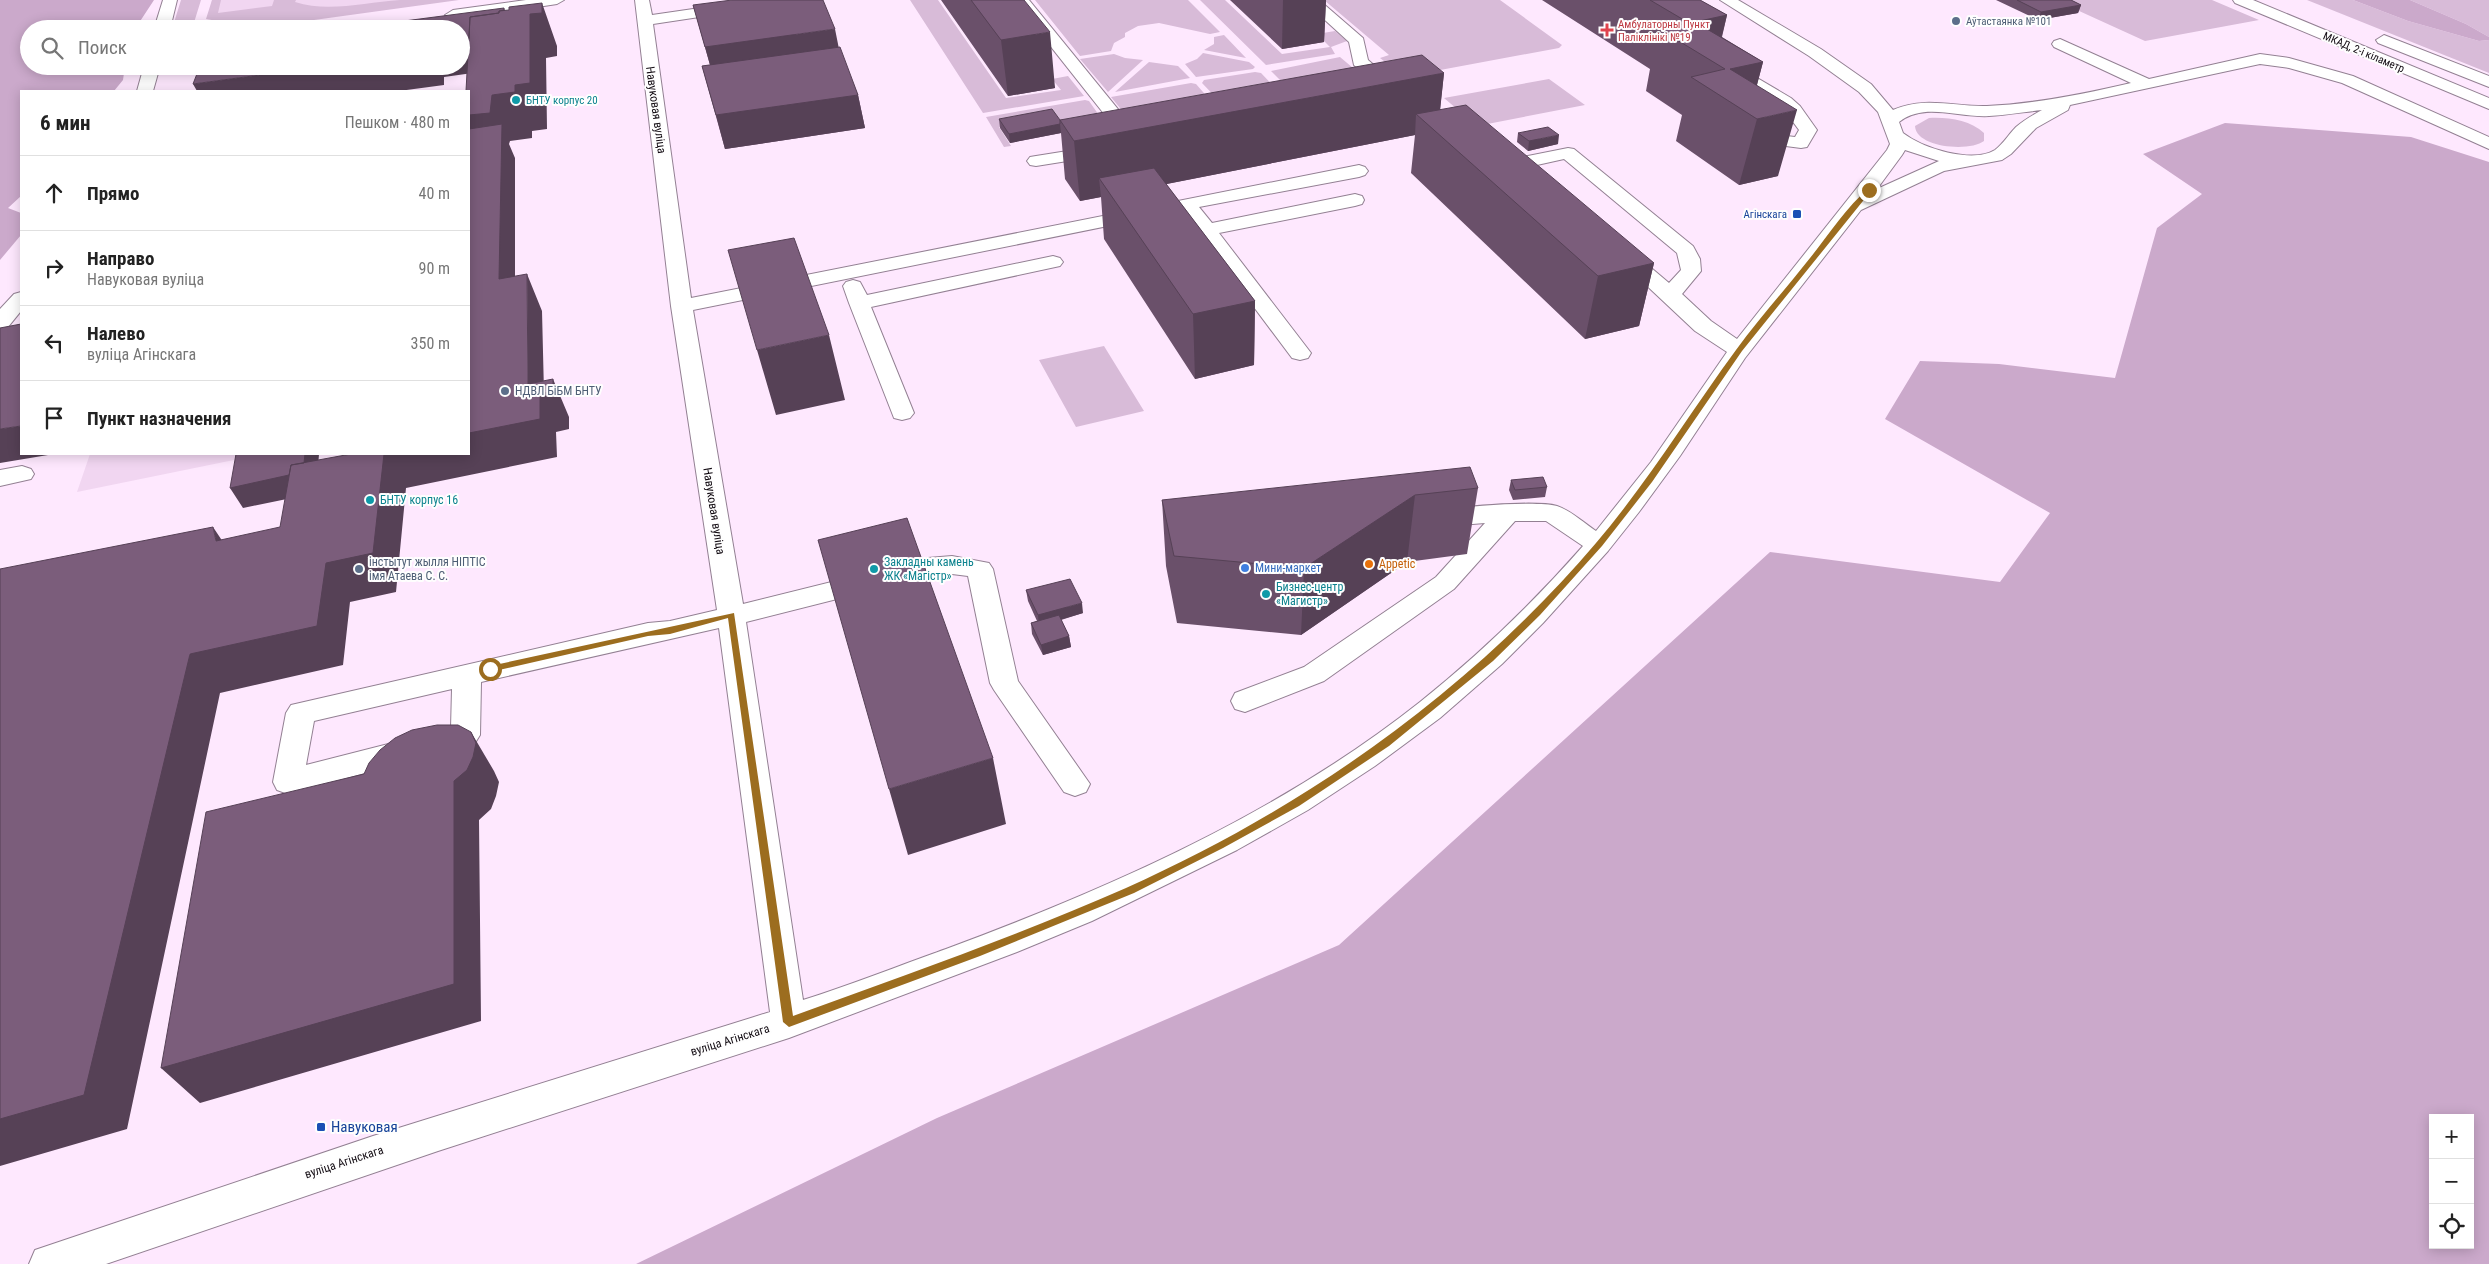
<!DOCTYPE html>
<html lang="ru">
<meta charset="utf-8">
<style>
:root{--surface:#fff;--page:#f6f6f6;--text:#222;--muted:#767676;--line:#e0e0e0}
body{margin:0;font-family:"Roboto Condensed",sans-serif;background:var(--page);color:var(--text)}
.controls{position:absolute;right:15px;bottom:15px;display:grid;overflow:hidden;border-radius:0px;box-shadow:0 2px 12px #0003}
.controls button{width:45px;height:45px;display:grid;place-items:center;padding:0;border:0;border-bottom:1px solid var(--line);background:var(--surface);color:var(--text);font:25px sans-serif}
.stop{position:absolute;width:15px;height:15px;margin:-11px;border:4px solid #9c6d1f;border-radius:50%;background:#fff}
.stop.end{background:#9c6d1f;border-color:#fff;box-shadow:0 1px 5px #0008}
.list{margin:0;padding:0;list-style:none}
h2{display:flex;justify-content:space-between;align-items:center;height:65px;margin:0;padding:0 20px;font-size:21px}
h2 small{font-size:16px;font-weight:400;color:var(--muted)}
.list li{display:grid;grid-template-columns:32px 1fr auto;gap:15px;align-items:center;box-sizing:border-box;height:75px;padding:0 20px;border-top:1px solid var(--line)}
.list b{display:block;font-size:19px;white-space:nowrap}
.list p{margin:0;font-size:16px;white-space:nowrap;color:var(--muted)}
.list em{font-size:16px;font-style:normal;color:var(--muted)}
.icon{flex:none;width:28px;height:28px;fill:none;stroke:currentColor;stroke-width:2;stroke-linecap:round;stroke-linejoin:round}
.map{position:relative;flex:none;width:2489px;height:1264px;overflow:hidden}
.search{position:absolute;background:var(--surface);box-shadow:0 2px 12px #0003;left:20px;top:20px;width:450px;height:55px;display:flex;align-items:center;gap:12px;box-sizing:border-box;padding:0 18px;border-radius:28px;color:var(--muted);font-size:19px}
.panel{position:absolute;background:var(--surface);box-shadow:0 2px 12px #0003;left:20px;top:90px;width:450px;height:365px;border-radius:0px}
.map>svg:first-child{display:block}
</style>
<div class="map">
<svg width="2489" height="1264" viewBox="0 0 2489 1264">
<rect width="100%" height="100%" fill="#fee8fe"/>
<path fill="#f1d6f1" d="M212 0H430L253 25 208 16Z
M90 454H263L77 492Z"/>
<path fill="#d8bbd8" d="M181 0H201L192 29H172Z
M212 0H221L218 13 272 6 274 0H296L295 2C329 13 365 2 400 0 419 0 439 0 459 0L256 28 206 19Z
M910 0H938L1006 98 1061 90 1052 79 1068 76 1084 96 983 113Z
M1035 0H1188L1220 32 1210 34 1159 23 1138 26 1125 33V37L1114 43 1111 51 1080 56Z
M1200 0H1225L1282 54 1330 47 1317 34 1335 31 1347 41 1331 47 1335 54 1266 65Z
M1324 0H1500L1562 45 1559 48 1408 76 1402 75 1380 58 1389 55Z
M2055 0H2212L2259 20 2145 41Z
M2307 0H2353L2408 21 2479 41 2489 40V73Z
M2410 0H2489V37L2466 24Z
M1224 35 1246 58 1204 50 1214 44V37Z
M1203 53 1249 62 1255 67 1253 69 1196 77 1185 64 1197 59Z
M1114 54 1125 58 1143 60 1108 92 1080 59Z
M1340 57 1353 68 1294 94 1271 71Z
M1149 62 1178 66 1190 78 1115 92Z
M1255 72 1261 73 1283 96 1225 107 1202 83 1204 80Z
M1549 79 1585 105 1477 126 1444 98Z
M1191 83 1196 84 1217 108 1128 118 1111 97Z
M1085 100 1089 101 1108 128 1069 136 1055 117 999 127 1011 146 1004 147 986 117Z
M1929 118C1948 117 1970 120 1984 133V141C1970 152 1916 148 1915 126Z
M1104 346 1144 411 1076 427 1039 360Z"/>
<path fill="#cba9cb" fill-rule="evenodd" d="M0 0H154L135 29H29V66H125L123 80 114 91H21V196L8 208 21 213V235L0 260Z
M2353 0H2410L2466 24 2489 37V40L2479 41 2408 21Z
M2225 123 2411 137 2489 162V1264H636L937 1118 1339 945 1770 552 2000 582 2050 513 1885 419 1920 361 1999 364 2115 378 2157 228 2202 194 2143 154ZM2433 1118H2470V1245H2433Z"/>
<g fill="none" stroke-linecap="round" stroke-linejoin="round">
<defs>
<path id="minor" d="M163 0H177L170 29H154Z
M526 0H564L557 4 453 20 445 15 453 10Z
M635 0H649L652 15 755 0H793L786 4 653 24 691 298 1359 165 1365 167 1368 171 1365 175 1359 177 1199 207 1212 223 1355 194 1362 196 1364 200 1362 204 1355 206 1219 233 1311 353 1308 358 1300 360 1292 358 1182 211 693 310 743 604 928 558 952 556 989 563 993 569 1018 681 1090 784 1086 792 1075 796 1064 792 994 690 990 683 968 576 952 574 928 576 746 622 803 1000C851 985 898 966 946 949 1113 887 1280 813 1420 702 1479 655 1533 603 1583 546L1546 521H1515L1454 589 1324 681 1245 712 1235 709 1231 701 1235 693 1304 667 1436 577 1485 523 1435 527 1426 525 1422 519 1426 513C1449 507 1535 500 1557 506 1570 510 1584 523 1596 531L1651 462 1727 352 1695 331 1613 254 1616 250 1623 248 1630 250 1669 283 1681 270 1677 253 1564 159 1528 167 1537 176 1535 180C1522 183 1512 174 1505 164L1508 160 1568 148 1574 149 1693 246 1700 259 1701 271 1682 294 1711 321 1737 339 1887 150 1890 144 1878 112 1859 92 1809 56 1720 0H1738L1821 49 1871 84 1893 110C1925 96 1955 107 1987 106 2035 104 2084 94 2131 83L2054 47 2052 44 2054 41 2060 39 2149 79 2260 54 2289 58 2353 76 2489 137V149L2342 83 2289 68 2260 64 2070 105 2068 110 2036 128 2011 154 2002 160 1944 171 1861 210 1745 358 1680 456 1639 512 1608 551 1543 623 1502 664 1440 718 1375 766 1308 810 1237 850 1092 921 1017 952 789 1038 438 1151 106 1264H29L35 1250 373 1136 770 1012 719 628 481 682 480 735 475 743 288 794 277 790 273 782 286 713 291 705 648 623 670 621 717 610 671 306ZM2042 110C2033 115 2024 120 2016 127 2009 134 2003 144 1995 150 1972 164 1922 148 1903 133L1899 122C1924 102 1959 118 1989 116 2006 115 2024 112 2042 110ZM1905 150 1939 161 1877 189 1902 155ZM452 689 451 728 306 765 314 721Z
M1014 0H1029L1139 135 1142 139 1139 143H1127Z
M1303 0H1319L1363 38 1368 60 1398 86 1400 90 1398 94H1386L1354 65 1349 42Z
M1725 59 1791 98 1800 106 1817 130 1807 147 1801 148 1771 144 1768 140 1771 136 1777 135 1795 137 1799 130C1779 101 1748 86 1719 67L1717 64 1719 61Z
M144 66H160L153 91H137Z
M1099 146 1105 147 1108 151 1105 155 1036 166 1030 165 1027 161 1030 157 1036 156Z
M1053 256 1060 258 1063 262 1060 266 871 307 914 413 910 418 902 420 894 418 849 303 843 286 846 282 853 280 860 282 867 295Z
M21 292V311L8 327 0 328V309L14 294Z
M22 466 31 469 34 474 31 479 0 486V470Z"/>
<path id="highway" d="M2233 0H2253L2489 98V109L2235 3Z
M2384 35 2489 76V87L2378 43 2376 40Z"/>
</defs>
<use href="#minor" stroke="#938093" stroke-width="2"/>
<use href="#highway" stroke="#938093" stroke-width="2"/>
<use href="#minor" fill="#fff" fill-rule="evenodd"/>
<use href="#highway" fill="#fff" fill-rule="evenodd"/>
</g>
<path fill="#6a506a" d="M941 0H1024L1055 88 1008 96Z
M1230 0H1326L1324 42 1282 49Z
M1542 0H1700L1727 15 1722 37 1763 62 1757 85 1778 176 1739 185 1676 141 1682 115 1646 91 1650 69Z
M1996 0H2071L2081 5 2078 13 2038 20Z
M693 5 838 47 858 95 865 128 725 149 702 66 710 65Z
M1444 73 1440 109 1654 263 1639 326 1585 339 1411 173 1415 135 1166 184 1255 301 1254 365 1195 379 1104 239 1101 197 1080 201 1065 179 1061 133 1010 143 1000 128 999 119 1060 120Z
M1518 133 1558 144 1528 151 1517 142Z
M1511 480 1547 487 1545 497 1513 500 1509 490Z
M1478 488 1467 554 1407 562 1301 635 1177 623 1166 566 1162 500Z
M1026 590 1083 613 1061 620 1069 636 1071 647 1043 655 1032 634 1031 623 1037 621 1028 601Z"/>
<path fill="#564156" d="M1283 0H1326L1324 42 1282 49Z
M542 3 557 46V56L546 58 547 129 532 131V138L510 141 509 144 515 158V315L499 279 483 162 469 127V115L492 95 515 85 530 14Z
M2081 5 2078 13 2038 20 2041 12Z
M504 8 515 40 487 71 444 77V85L399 91H197L193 84 327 66H461V40Z
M1727 15 1715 63 1695 22Z
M835 29 840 54 712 72 705 47Z
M1050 32 1055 88 1008 96 1001 40Z
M1763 62 1749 114 1730 69Z
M1444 73 1438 130 1416 114 1415 135 1111 195 1099 178 1101 197 1080 201 1074 141Z
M858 95 865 128 725 149 716 115Z
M1797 110 1778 176 1739 185 1757 119Z
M1060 124 1061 133 1010 143 1009 134Z
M1559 135 1558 144 1528 151 1529 141Z
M1654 263 1639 326 1585 339 1598 276Z
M527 274 542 311 544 393 553 379 569 417V429L556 432 557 457 406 488 396 592 350 602 343 665 220 693 127 1129 0 1166V1119L190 654 326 563 384 454H469V433L528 384Z
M1255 301 1254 365 1195 379 1193 314Z
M829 335 845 400 776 415 757 350Z
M21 426V454H54L0 463V429Z
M305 454H319L316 493 243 508 230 488Z
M1415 495 1407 562 1301 635 1304 568Z
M213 527 239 566 216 541Z
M1082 603 1083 613 1039 626 1038 615Z
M1069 636 1071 647 1043 655 1041 645Z
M471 732 494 771 499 782 496 796 491 809 479 820 481 1021 200 1103 161 1068 454 781Z
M993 758 1006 824 908 855 889 789Z"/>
<path fill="#7b5d7b" stroke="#564156" d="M732 0H823L835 29 705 47 693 5Z
M971 0H1024L1050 32 1001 40Z
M1650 0H1700L1727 15 1695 22 1763 62 1730 69 1797 110 1757 119 1691 77 1725 69 1659 29 1689 23Z
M2017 0H2071L2081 5 2041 12Z
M542 3V13L530 14V83L515 85V92L492 95 490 113 469 115V91H466L470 17 499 13V11L509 10V7Z
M504 8V10L499 11V13L470 17 469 39 461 40V29H343Z
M840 47 858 95 716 115 702 66Z
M1422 55 1444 73 1074 141 1060 120Z
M200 66H327L193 84Z
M1466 105 1654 263 1598 276 1416 114Z
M1052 109 1060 120V124L1009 134 999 119Z
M502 124 499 279 527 274 528 384 553 379V391L540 394V419L469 433V129Z
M1548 127 1559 135 1529 141 1518 133Z
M1154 168 1255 301 1193 314 1099 178Z
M794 238 829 335 757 350 728 250Z
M21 324V426L0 429V328Z
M236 454H305L304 463 291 465 289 475 230 488Z
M351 454H384L373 553 326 563 317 626 190 654 84 1095 0 1119V569L213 527 216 541 280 527 291 465Z
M1470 467 1478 488 1415 495 1304 568 1174 556 1162 500Z
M1543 477 1547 487 1515 490 1511 480Z
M907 518 993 758 889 789 818 540Z
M1070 579 1082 603 1038 615 1026 590Z
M1059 615 1069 636 1041 645 1031 623Z
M437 725H458L471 732 476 743 473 757 467 770 454 781V984L161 1068 206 812 364 774 369 763 380 750 395 738 412 730Z"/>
<path fill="#9c6d1f" d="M1869 188 1871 191 1742 351 1652 482 1602 546 1540 615 1493 661 1389 746 1299 806 1223 848 1134 893 980 956 789 1027 783 1022 728 618 670 634 648 636 490 672 486 669 490 666 734 613 793 1016C905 975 1017 936 1126 888 1305 808 1469 692 1596 543 1648 482 1689 414 1736 350 1758 320 1783 292 1806 263 1826 239 1845 208 1869 188Z"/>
<g fill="#5c6f8a" stroke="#fefefe" stroke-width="2">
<circle cx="1956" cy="21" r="5"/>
<circle cx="505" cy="391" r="5"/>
<circle cx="359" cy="569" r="5"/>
</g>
<path fill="#e0444e" stroke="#fefefe" stroke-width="2" d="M1604.5 22.5h5v5h5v5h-5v5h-5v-5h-5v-5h5z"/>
<g fill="#0f9aa8" stroke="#fefefe" stroke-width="2">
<circle cx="516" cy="100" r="5"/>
<circle cx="370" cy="500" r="5"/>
<circle cx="874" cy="569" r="5"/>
<circle cx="1266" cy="594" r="5"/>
</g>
<g fill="#1a4fb4" stroke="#fefefe" stroke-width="2">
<rect x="1792" y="209" width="10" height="10" rx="2.5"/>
<rect x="316" y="1122" width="10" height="10" rx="2.5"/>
</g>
<circle fill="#e8710a" stroke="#fefefe" stroke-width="2" cx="1369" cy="564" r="5"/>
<circle fill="#3f7fe0" stroke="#fefefe" stroke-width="2" cx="1245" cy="568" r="5"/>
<g text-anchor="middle" stroke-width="4" stroke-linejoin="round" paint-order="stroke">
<g font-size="11" fill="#4e5e75" stroke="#fefefe" text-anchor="start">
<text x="1966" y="25">Аўтастаянка №101</text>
</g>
<g font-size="11" fill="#be3a42" stroke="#fefefe" text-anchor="start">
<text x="1618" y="28">Амбулаторны Пункт<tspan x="1618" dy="13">Паліклінікі №19</tspan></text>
</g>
<g font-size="11" fill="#100910" stroke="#fefefe">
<text transform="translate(2364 52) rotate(23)" y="4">МКАД, 2-і кіламетр</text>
</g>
<g font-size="11" fill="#0d838f" stroke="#fefefe" text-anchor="start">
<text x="526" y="104">БНТУ корпус 20</text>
</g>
<g font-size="11" fill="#164399" stroke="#fefefe" text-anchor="end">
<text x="1787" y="218">Агінскага</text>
</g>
<g font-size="12" fill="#100910" stroke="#fefefe">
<text transform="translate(656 110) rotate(82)" y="4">Навуковая вуліца</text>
<text transform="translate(714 511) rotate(81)" y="4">Навуковая вуліца</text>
<text transform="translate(730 1040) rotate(-17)" y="4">вуліца Агінскага</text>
<text transform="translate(344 1162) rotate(-18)" y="4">вуліца Агінскага</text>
</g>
<g font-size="12" fill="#4e5e75" stroke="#fefefe" text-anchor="start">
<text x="515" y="395">НДВЛ БіБМ БНТУ</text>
<text x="369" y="566">інстытут жылля НІПТІС<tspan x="369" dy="14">імя Атаева С. С.</tspan></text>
</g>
<g font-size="12" fill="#0d838f" stroke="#fefefe" text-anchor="start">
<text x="380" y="504">БНТУ корпус 16</text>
<text x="884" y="566">Закладны камень<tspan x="884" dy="14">ЖК «Магістр»</tspan></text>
<text x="1276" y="591">Бизнес-центр<tspan x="1276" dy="14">«Магистр»</tspan></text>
</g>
<g font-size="12" fill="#c56008" stroke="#fefefe" text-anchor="start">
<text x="1379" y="568">Appetic</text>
</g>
<g font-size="12" fill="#366cbe" stroke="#fefefe" text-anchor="start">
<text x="1255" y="572">Мини-маркет</text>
</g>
<g font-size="15" fill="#164399" stroke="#fefefe" text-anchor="start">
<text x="331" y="1132">Навуковая</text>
</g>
</g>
</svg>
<div class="controls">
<button>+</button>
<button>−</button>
<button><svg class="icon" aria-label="locate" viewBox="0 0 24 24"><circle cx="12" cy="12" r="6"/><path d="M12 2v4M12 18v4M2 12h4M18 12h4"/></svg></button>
</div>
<div class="stop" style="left:490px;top:669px"></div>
<div class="stop end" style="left:1869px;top:190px"></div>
<div class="search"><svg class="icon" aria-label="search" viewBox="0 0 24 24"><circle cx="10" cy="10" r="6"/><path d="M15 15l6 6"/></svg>Поиск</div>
<section class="panel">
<h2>6 мин<small>Пешком · 480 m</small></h2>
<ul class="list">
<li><svg class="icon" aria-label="ahead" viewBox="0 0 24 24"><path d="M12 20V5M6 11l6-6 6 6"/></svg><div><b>Прямо</b></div><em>40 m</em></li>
<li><svg class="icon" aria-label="right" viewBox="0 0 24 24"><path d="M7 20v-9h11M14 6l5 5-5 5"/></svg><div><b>Направо</b><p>Навуковая вуліца</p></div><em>90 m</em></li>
<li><svg class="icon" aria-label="left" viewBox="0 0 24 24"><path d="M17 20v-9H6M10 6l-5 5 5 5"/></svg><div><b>Налево</b><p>вуліца Агінскага</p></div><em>350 m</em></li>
<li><svg class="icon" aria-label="arrive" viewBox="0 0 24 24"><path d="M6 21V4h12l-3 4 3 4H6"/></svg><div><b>Пункт назначения</b></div></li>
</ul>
</section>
</div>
